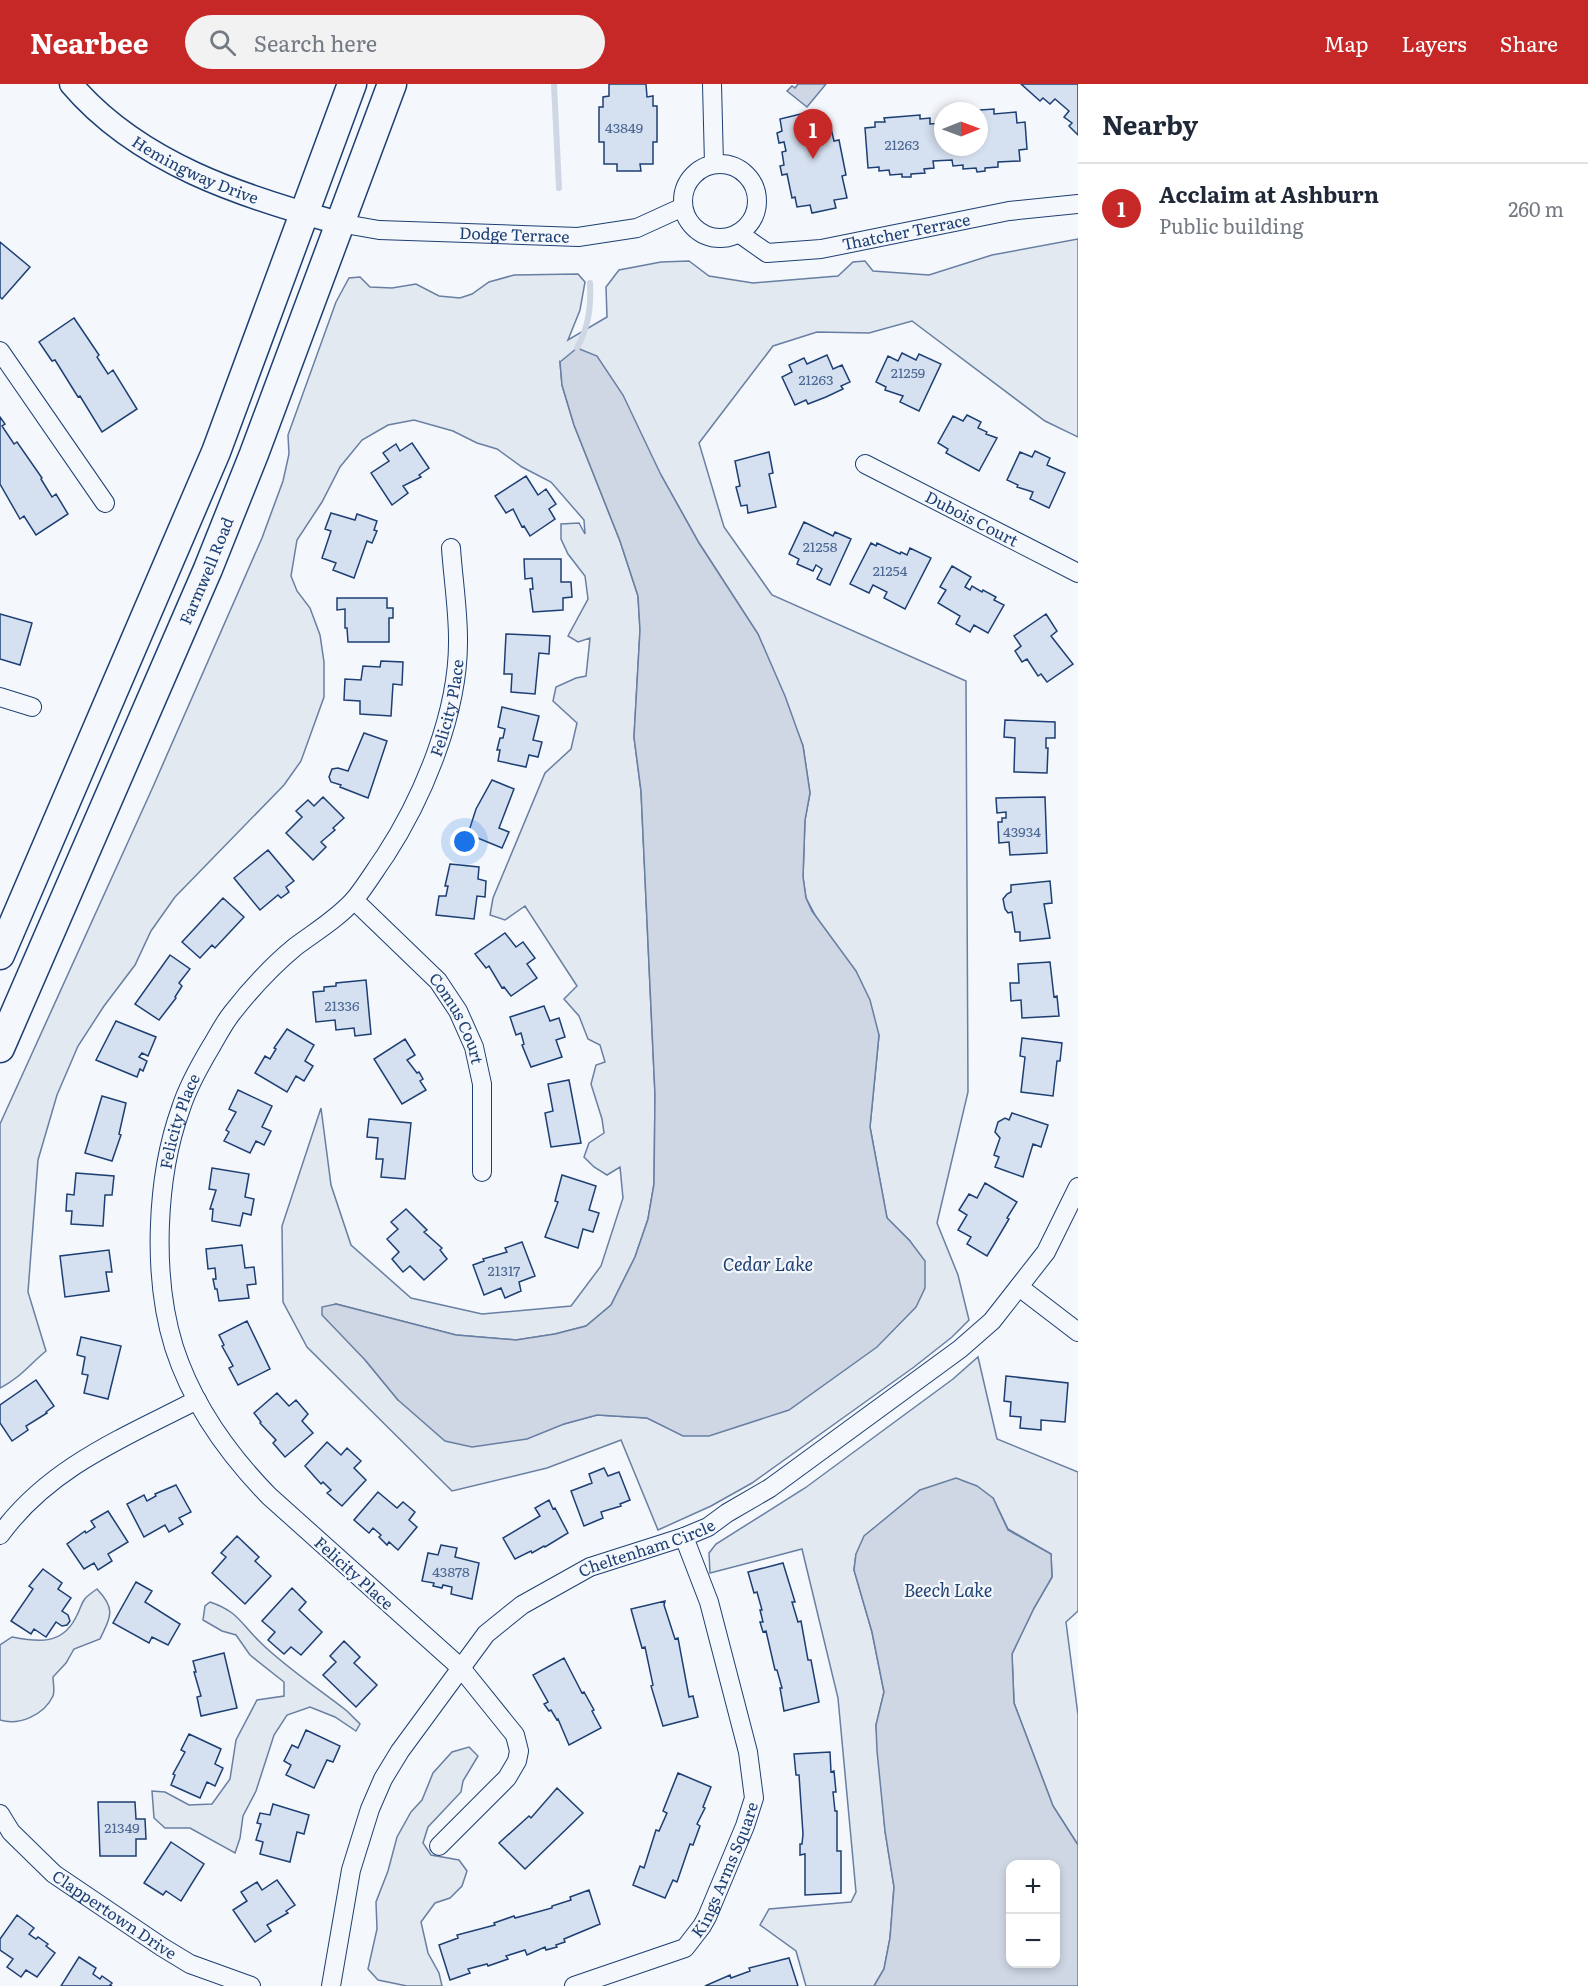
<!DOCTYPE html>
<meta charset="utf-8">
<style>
:root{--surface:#fff;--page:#f2f2f3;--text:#1f2937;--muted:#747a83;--line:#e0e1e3;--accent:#c62828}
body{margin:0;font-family:Literata,serif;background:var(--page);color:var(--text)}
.controls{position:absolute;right:18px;bottom:18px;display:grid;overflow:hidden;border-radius:12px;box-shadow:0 3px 9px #0003}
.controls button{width:54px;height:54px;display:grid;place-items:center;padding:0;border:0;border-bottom:2px solid var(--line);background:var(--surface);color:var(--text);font:30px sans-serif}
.compass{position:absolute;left:934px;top:18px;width:54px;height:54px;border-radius:50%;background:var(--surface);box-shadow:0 3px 9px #0003;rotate:89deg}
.you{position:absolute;left:465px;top:758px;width:21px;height:21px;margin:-15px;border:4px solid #fff;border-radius:50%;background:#1a73e8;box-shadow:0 0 0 9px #1a73e833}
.badge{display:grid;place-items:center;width:39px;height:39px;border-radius:50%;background:var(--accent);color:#fff;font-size:20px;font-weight:700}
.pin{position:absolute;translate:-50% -50px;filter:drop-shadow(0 2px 3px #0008)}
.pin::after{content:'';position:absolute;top:32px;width:21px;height:18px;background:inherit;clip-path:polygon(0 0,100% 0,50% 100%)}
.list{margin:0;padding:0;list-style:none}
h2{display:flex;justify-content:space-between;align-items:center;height:78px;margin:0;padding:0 24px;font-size:26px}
h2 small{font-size:20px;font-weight:400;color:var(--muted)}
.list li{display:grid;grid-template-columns:39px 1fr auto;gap:18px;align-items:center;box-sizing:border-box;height:90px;padding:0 24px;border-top:2px solid var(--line)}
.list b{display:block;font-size:22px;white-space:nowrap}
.list p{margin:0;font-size:20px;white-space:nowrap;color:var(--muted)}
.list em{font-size:20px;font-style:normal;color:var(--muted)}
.icon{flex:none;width:33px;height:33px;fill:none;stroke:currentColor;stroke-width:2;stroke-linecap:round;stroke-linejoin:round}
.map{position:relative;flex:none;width:1078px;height:1902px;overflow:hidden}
header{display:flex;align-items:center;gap:36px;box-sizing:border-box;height:84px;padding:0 30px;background:var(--accent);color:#fff}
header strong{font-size:28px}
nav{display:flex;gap:33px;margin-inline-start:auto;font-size:21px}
.search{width:420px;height:54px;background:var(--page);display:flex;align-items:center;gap:15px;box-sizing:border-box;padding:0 21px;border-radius:33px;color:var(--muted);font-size:22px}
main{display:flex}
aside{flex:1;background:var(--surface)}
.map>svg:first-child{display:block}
</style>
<header>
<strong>Nearbee</strong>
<div class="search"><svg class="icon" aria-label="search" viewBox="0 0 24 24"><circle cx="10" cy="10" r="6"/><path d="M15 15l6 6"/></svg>Search here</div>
<nav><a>Map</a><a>Layers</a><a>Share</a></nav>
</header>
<main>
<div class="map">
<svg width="1078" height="1902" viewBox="0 0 1078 1902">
<rect width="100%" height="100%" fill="#f4f7fb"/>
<path fill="#e3e9f0" stroke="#687fa3" stroke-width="1.5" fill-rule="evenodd" d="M1078 155V353L1045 337 912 237 869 249 817 248 773 262 699 359 724 443 772 511 966 597 968 1008 937 1139 958 1191 969 1236 952 1253 914 1283 752 1399 711 1422 658 1446 621 1356 547 1384 452 1407 307 1263 283 1218 282 1142 321 1024 331 1101 351 1161 411 1214 482 1230 571 1222 601 1182 623 1114 620 1083 607 1091 594 1083 584 1073 589 1059 604 1049 602 1035 591 1000 596 981 605 978 600 961 588 955 579 932 564 915 577 902 525 822 505 836 490 831 493 814 545 689 571 665 577 639 553 617 556 603 576 594 586 592 590 554 578 558 568 552 588 515 585 492 568 470 561 455V440L579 439 585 450 584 436 551 398 522 383 497 365 477 359 453 347 414 336 388 341 362 356 340 383 322 418 297 456 291 492 297 507 310 524 320 551 324 578V613L301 677 284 701 175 813 151 847 135 881 104 922 78 962 57 1011 38 1076 28 1208 46 1267C29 1281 20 1294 0 1304V1040L152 705 262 454 283 397 289 370 288 351 336 218 349 194 360 193 370 203 392 204 416 200 439 212 460 214 472 210 489 198 514 191 578 190 585 198 580 226 568 256 607 233 606 203 619 186 661 178 689 177 709 192 753 199 838 192 853 178 865 177 873 187 929 191 992 171ZM560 278 661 391 699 459 758 550 803 662 810 709 805 736 803 793 806 814 879 951 870 1043 887 1134 910 1157 683 1351 647 1334 597 1331 564 1340 398 1316 366 1277 336 1220 456 1251 516 1256 555 1250 586 1242 611 1221 635 1173 648 1135 654 1100 655 1011 641 707 634 653 640 546 638 512 620 457 574 341 562 301Z
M978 1273 997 1355 1078 1388V1527L1066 1538 1078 1631V1761L1053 1722 1014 1619 1012 1570 1034 1524 1052 1493 1051 1470 1008 1445 993 1414 920 1406 896 1428 856 1470 854 1486 872 1548 884 1608 876 1641 885 1747 894 1803 890 1854 884 1885 874 1902H806L796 1867 760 1841 769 1825 851 1818 856 1808 838 1614 802 1465 710 1489 709 1469 716 1460 805 1404 953 1295Z
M97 1505C116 1525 111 1532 100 1555L74 1565 66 1579 53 1593C53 1598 55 1607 53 1612 44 1631 19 1642 0 1636V1561L12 1553C38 1558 61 1561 75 1535 85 1517 78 1518 97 1505Z
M210 1518C239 1528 240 1539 260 1558 285 1583 319 1605 347 1627L360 1640 356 1647 335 1633 310 1623 287 1631 274 1651 256 1707 243 1732 240 1754 235 1769 190 1744H165L154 1734 152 1707 165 1708 189 1721 212 1720 230 1695 236 1656 257 1616 284 1612V1598L250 1571 236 1551 222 1547 203 1536 205 1522Z
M469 1663 478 1672 463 1697 461 1708 428 1743 423 1759 431 1771 459 1776 467 1787 462 1802 450 1814 435 1819 421 1838 428 1869 439 1889 442 1902H407L378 1896 368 1885 377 1845 376 1818 388 1787 397 1753 411 1728 422 1716 433 1689 452 1668Z"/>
<path fill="#cfd7e4" stroke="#687fa3" stroke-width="1.5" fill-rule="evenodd" d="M798 0H826L807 23 787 7 792 2 795 4Z
M577 264 597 272 623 311 661 391 699 459 758 550 785 612 803 662 810 709 805 736 803 793 806 814 812 827 856 887 870 916 879 951 870 1043 887 1134 910 1157 925 1177V1204L916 1223 877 1263 789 1326 709 1352H683L647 1334 597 1331 564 1340 527 1355 472 1363 445 1357 398 1316 366 1277 322 1231V1223L336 1220 456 1251 516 1256 555 1250 586 1242 611 1221 635 1173 648 1135 654 1100 655 1011 641 707 634 653 640 546 638 512 620 457 574 341 562 301 560 278Z
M956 1394 977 1402 993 1414 1008 1446 1051 1470 1052 1493 1034 1524 1012 1570 1014 1619 1053 1722 1078 1761V1902H874L884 1885 890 1854 894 1803 885 1747 877 1667 876 1641 884 1608 872 1548 854 1486 856 1470 864 1452 920 1406ZM1056 1780V1880H1011V1780Z"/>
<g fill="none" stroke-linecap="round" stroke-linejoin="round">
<path stroke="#cfd7e4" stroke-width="6" d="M554 0 559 104
M577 264C589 242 591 223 590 199"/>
</g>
<path fill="#d5e0f0" stroke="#1d3f73" stroke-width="1.5" d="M609 0H646L647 13 653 12V22H657V58H653V80H640L641 87H617V80H604V58H599V23H603V13L609 12Z
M1021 0H1078V51L1069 42 1072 39 1064 33 1069 27 1055 15 1050 20 1043 14 1040 17Z
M994 25V30L1016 28 1017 39 1025 38 1027 65 1019 66 1020 77 998 78V83L985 84V87L977 88 976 84 963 85V81L953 82 952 76 933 77 934 84 924 85 925 89 911 90V93H902V90L890 91 889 86 879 87V83L868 84 865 44 875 43V38H885L884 34 920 31V35L930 34V40L943 39V63H979V27H966Z
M801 30 802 34 816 31 818 38 829 36 834 57 839 56 846 91 842 92 847 114 834 116 836 124 812 129 810 121 797 123 795 113 792 114 787 90 782 91 780 82 784 81 782 68 786 67 784 58 779 59 777 49 782 47 780 35Z
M0 158 30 183 2 215 0 213Z
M74 234 99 271 97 273 108 290 113 286 137 325 102 348 80 312 78 313 55 276 52 277 39 258Z
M902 269 916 276 919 270 941 280 919 327 900 318 903 312 885 306 886 303 876 298 888 272 898 277Z
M827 271 833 285 842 281 850 298 841 302 843 305 826 313 808 320 806 316 795 321 782 293 792 288 789 281 804 274 807 280Z
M967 331 981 338 978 344 987 348 986 350 997 354 979 387 946 369 948 365 938 359 953 332 963 337Z
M0 333 5 340 2 342 14 360 17 358 42 394 41 395 52 413 56 410 68 430 36 451 24 432 20 435 0 400Z
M412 359 429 384 419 391 421 393 403 402 408 409 392 421 371 389 389 377 383 369 396 360 400 367Z
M1035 367 1050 374 1047 381 1065 389 1049 424 1030 415 1033 408 1017 403 1018 401 1007 396 1020 368 1032 373Z
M769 368 773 389 769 390 776 423 748 429 747 421 741 422 736 403 740 402 735 377Z
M526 392 538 411 546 405 556 420 549 425 555 435 530 452 524 442 522 443 513 425 506 429 495 412Z
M331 429 355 436 357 430 377 437 374 446 377 447 372 459 367 457 354 494 333 486 336 479 322 474 331 447 325 445Z
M804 438 833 452 835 448 851 455 830 501 817 495 822 485 816 481 813 487 797 480 799 475 789 470Z
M871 459 876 462 877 459 900 470 901 468 907 471 910 464 931 474 905 525 884 514 887 508 873 501 869 509 850 500Z
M524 475H561V498H571L572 513 563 514V526L533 528 530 505H533L532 494 525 495Z
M952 482 971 493 965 503 970 506 972 502 982 508 983 506 996 513 994 516 1004 521 988 549 974 541 970 548 956 540 960 532 938 519 946 506 940 503Z
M337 514H387V524H393V534H389V558H348L347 544H345V525L337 526Z
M0 530 32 539 20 581 0 575Z
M1046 530 1057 547 1051 552 1073 580 1047 598 1041 590 1038 592 1027 575 1022 578 1015 567 1021 562 1014 552Z
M506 550 550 552 549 570 539 569 535 610 511 608 512 590H504Z
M381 577 403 578 402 601 393 600 391 632 360 630V617L344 616 345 595 361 596 363 582 380 583Z
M502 623 539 632 533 656 542 658 538 673 529 671 526 683 498 677 500 666H497L500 654H503L505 645 498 643Z
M1005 636 1055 638V654H1046V664H1048L1047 689 1014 688 1015 654 1004 653Z
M364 649 387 657 368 714 340 703 341 701 331 698 329 693 332 685 338 684 348 687Z
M492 696 514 705 499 744 509 748 502 764 468 750 476 725Z
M323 713 344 734 333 744 335 746 321 758 326 763 313 776 286 749 302 733 296 727 308 716 314 722Z
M1045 713 1047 769 1010 771 1009 758 999 759 998 738H1002V734H1006V728L997 729 996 714Z
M268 766 294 797 286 803 289 808 281 814 278 811 260 826 234 794Z
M450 780 479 783 478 795 486 797 485 813 477 812 474 835 436 831 439 812H446L448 802H445Z
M1050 797 1052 819 1044 820 1050 854 1020 857V848H1015L1012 828 1008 829 1005 825 1003 815 1007 810 1011 808V801Z
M223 814 244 833 215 864 212 861 200 874 182 858Z
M505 849 516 863 523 858 535 874 527 880 537 894 511 912 504 903 502 904 489 882 486 884 475 870Z
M170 871 190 885 179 899 182 902 175 913 176 914 159 936 135 920Z
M1050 878 1054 913 1057 912 1059 932 1022 934 1021 916 1011 917 1010 899H1019L1018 880Z
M366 896 371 950 355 952 354 944 336 946 335 936 316 938 313 908 324 907V903L336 902V899Z
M544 922 550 937 559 934 565 953 556 956 562 973 531 983 522 961 524 960 521 949 516 951 510 933Z
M116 937 156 953 148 972 142 969 139 973 147 977 143 987 140 985 137 993 96 976Z
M287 945 314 961 305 977 313 982 304 997 296 992 287 1008 255 989 265 972 270 975 276 965 274 964Z
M1022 954 1062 959 1060 977H1057L1053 1012 1021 1008 1025 973 1020 972Z
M405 955 415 971 407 976 417 989 419 988 423 995 420 997 426 1006 402 1020 374 975Z
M569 996 581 1059 551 1063 545 1029 553 1027 548 1000Z
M238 1006 272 1022 262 1043 271 1047 264 1061 256 1057 250 1069 224 1057 229 1048 226 1046 236 1028 229 1025Z
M102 1012 126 1019 119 1050 121 1051 112 1077 85 1069Z
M1012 1029 1048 1041 1041 1063 1033 1060 1023 1093 995 1083 999 1073 994 1071 1000 1054 995 1048 998 1038 1005 1034 1009 1036Z
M369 1035 411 1039 405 1095 381 1093 383 1075H376L378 1054 367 1053Z
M212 1084 249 1090 245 1113 254 1115 251 1131 243 1129 240 1142 212 1137 213 1125H210L216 1106 209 1105Z
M76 1089 114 1092 112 1111H105L103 1142 71 1140 72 1127H66L67 1110 74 1111Z
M562 1091 596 1102 589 1126 599 1129 593 1148 583 1145 578 1164 545 1153 558 1118 555 1117Z
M985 1099 1017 1118 1007 1134 1009 1135 987 1172 967 1160 971 1153 958 1146 967 1131 959 1126 969 1110 977 1114Z
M406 1125 427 1146 424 1148 442 1164 440 1166 447 1175 424 1196 410 1182 403 1188 392 1175 399 1168 387 1155 398 1145 391 1138Z
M522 1158 535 1192 519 1198 521 1207 505 1214 501 1204 484 1211 473 1181 484 1177 483 1175 507 1168 505 1164Z
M242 1161 245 1184 254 1183 256 1200 247 1201 249 1214 219 1217 217 1205H215L213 1195H216L215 1184 208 1185 206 1165Z
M109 1166 112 1188H106L109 1207 65 1213 60 1172Z
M247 1237 270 1285 238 1301 229 1284 233 1282 222 1262 224 1261 219 1251Z
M81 1253 121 1262 108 1315 84 1309 88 1291 82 1290 85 1273 77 1271Z
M1006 1292 1068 1299 1065 1338 1041 1336V1346L1020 1344 1021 1333 1010 1332 1011 1318 1004 1317Z
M36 1296 54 1322 46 1328 47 1329 26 1342 28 1346 12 1357 0 1339V1321Z
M277 1309 289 1322 296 1316 308 1330 302 1337 313 1349 285 1373 273 1359 276 1356 260 1339 261 1338 254 1329Z
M327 1358 341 1371 347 1364 361 1377 354 1384 366 1396 342 1422 327 1409 331 1406 323 1398 321 1400 305 1382Z
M604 1384 608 1392 619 1388 630 1416 620 1420 621 1422 601 1428 603 1434 584 1442 571 1407 592 1399 589 1390Z
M176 1401 191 1428 179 1434 183 1440 169 1448 165 1441 144 1453 127 1420 144 1411 147 1417 156 1412 155 1410Z
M378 1408 397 1424 403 1418 415 1428 409 1436 417 1443 398 1466 389 1458 387 1461 379 1453 381 1451 373 1444 369 1449 354 1436Z
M549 1416 553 1425 555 1424 568 1449 545 1463 544 1462 532 1469 531 1467 515 1475 503 1454 540 1432 535 1424Z
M108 1427 128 1458 108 1470 112 1477 98 1486 94 1479 84 1485 67 1460 85 1447 86 1449 95 1443 91 1437Z
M237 1452 259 1473 255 1477 271 1492 245 1520 212 1489 226 1473 221 1469Z
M441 1461 457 1464 455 1473 479 1479 472 1515 451 1510 452 1503 443 1501 442 1504 433 1502 434 1499 422 1497 428 1469 438 1471Z
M783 1479 795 1518H792L798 1538 801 1537 808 1576H811L819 1618 784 1627 780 1604H782L777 1586H775L766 1547 763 1548 760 1538H763L760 1526H762L757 1508 754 1509 748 1488Z
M43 1485 62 1499 58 1505 71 1514 62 1527 68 1531 70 1537 67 1541 62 1542 56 1538 46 1553 34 1545 31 1550 11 1537 33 1505 29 1502Z
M136 1498 152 1507 145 1518 180 1540 168 1561 152 1553 149 1559 113 1539Z
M292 1504 306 1518 299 1526 322 1548 301 1571 291 1563 284 1570 268 1556 275 1548 262 1537Z
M665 1517 664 1521 675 1555 678 1554 689 1613 693 1612 698 1633 663 1642 651 1602 653 1601 645 1563 642 1564 631 1525Z
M344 1557 360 1573 354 1579 377 1601 356 1623 323 1591 336 1578 330 1572Z
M224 1569 237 1624 201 1632 197 1613 201 1612 194 1588H196L193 1577Z
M564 1574 582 1609 584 1608 594 1626 592 1627 601 1644 569 1661 558 1635 557 1636 551 1626 549 1627 544 1620 548 1618 533 1591Z
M306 1646 340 1662 333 1678 327 1676 314 1704 286 1691 291 1681 284 1677 292 1661 298 1664Z
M189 1650 221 1665 215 1680 223 1684 215 1702 207 1698 200 1714 171 1701 175 1691 173 1690 185 1668 181 1666Z
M830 1668 831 1688 834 1687 836 1708H833L835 1727H837V1767H841V1809L805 1811V1770L800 1771V1760H802L803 1750 799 1691H796L794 1670Z
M678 1689 711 1703 703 1723 705 1724 697 1740 700 1742 693 1761 690 1760 677 1798 673 1796 665 1814 633 1801 640 1782 644 1784 656 1746 659 1747 667 1729 663 1727Z
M557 1704 583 1729 525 1785 499 1759 529 1732 531 1734Z
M98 1718H135L136 1735H145L146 1755H136V1772H100Z
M273 1720 309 1731 304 1750 297 1748 290 1778 260 1770 263 1758 256 1756 261 1740 257 1739 260 1729 270 1731Z
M171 1758 204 1780 181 1817 166 1807 163 1811 144 1799Z
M277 1796 295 1821 286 1827 288 1829 267 1841 271 1847 255 1858 233 1826 247 1817 241 1808 257 1798 262 1806Z
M589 1806 600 1840 564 1855 565 1858 556 1861 557 1863 546 1866 545 1863 527 1871 525 1866 506 1872 508 1875 488 1882 487 1880 468 1885 470 1889 450 1896 439 1861 458 1854 457 1851 495 1841 494 1839 514 1832 515 1834 552 1824V1822L571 1816 570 1813Z
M17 1831 34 1844 29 1850 36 1855 38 1853 48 1860 46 1862 55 1869 37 1893 26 1886 21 1893 7 1883 13 1875 0 1866V1855Z
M79 1873 96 1884 93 1890 100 1895 102 1892 112 1899 110 1901 112 1902H61Z
M789 1874 798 1902H705L730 1891 731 1894 750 1887 749 1884Z"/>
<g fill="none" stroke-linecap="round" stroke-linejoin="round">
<defs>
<g id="minor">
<path d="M712 0 714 80"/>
<circle cx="720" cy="117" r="37"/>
<path id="s1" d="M339 139 379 146 578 153 637 144 683 123"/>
<path id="s2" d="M740 150 767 169 821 165 1009 127 1078 120"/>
<path d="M0 267 105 419"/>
<path id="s3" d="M865 380 1078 489"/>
<path d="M0 613 32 623"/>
<path id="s4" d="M354 816 438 897 458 927 474 963 482 1000V1088"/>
<path d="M1019 1203 1078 1248"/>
<path d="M0 1451C49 1383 125 1353 197 1316"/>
<path id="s5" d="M0 1730 11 1748 54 1790 162 1863 190 1880 251 1902"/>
<path id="s6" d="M439 1762 507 1694 517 1677 519 1667 515 1651 461 1584 269 1412C228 1370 192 1319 174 1263 152 1192 156 1093 181 1024 188 1002 200 981 212 961 218 951 224 939 232 929 250 906 272 882 295 863 315 848 337 835 354 816 365 803 375 786 385 772 424 712 459 627 458 555 458 525 453 494 451 464"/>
<path id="s7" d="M331 1902 351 1786 370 1725 383 1695 400 1667 486 1550 522 1521 590 1483 684 1453 708 1443 727 1429 770 1404 960 1265 992 1237 1046 1168 1078 1103"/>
<path id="s8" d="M574 1902 685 1864 702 1842 707 1833 745 1742 754 1714 748 1668 709 1518 684 1453"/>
</g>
<g id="tertiary">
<path id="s9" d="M71 0C138 79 243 113 339 139"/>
</g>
<g id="primary">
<path d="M0 871 216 368 352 0"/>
<path id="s10" d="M0 964 208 485 254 370 392 0"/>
</g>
</defs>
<use href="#minor" stroke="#1d3f73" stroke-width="20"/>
<use href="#tertiary" stroke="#1d3f73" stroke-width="25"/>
<use href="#primary" stroke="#1d3f73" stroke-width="31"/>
<use href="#minor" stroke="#f4f7fb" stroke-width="18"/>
<use href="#tertiary" stroke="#f4f7fb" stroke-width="22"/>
<use href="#primary" stroke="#f4f7fb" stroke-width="28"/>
</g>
<g text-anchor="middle" stroke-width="4.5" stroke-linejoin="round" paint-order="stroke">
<g font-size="14" fill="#4b6792">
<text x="624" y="49">43849</text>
<text x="902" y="66">21263</text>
<text x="908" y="294">21259</text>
<text x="816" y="301">21263</text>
<text x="820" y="468">21258</text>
<text x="890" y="492">21254</text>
<text x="1022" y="753">43934</text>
<text x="342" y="927">21336</text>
<text x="504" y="1192">21317</text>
<text x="451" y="1493">43878</text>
<text x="122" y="1749">21349</text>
</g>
<g font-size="16" fill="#1d3f73" stroke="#f4f7fb">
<text dy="6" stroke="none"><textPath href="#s9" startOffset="153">Hemingway Drive</textPath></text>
<text dy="6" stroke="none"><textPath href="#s2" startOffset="174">Thatcher Terrace</textPath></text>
<text dy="6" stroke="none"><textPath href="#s1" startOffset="176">Dodge Terrace</textPath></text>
<text dy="6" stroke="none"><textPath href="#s3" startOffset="120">Dubois Court</textPath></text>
<text dy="6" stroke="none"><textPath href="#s10" startOffset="520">Farmwell Road</textPath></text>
<text dy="6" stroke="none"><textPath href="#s6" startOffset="1398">Felicity Place</textPath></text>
<text dy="6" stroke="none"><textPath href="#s4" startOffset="159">Comus Court</textPath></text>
<text dy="6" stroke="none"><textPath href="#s6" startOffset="894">Felicity Place</textPath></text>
<text dy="6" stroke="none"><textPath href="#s7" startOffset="576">Cheltenham Circle</textPath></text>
<text transform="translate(354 1489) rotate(42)" y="6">Felicity Place</text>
<text dy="6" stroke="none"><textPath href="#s8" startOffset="206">Kings Arms Square</textPath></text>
<text dy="6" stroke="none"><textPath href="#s5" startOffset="154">Clappertown Drive</textPath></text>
</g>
<g font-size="18" font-style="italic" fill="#1d3f73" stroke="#f4f7fb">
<text x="768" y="1187">Cedar Lake</text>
<text x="948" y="1513">Beech Lake</text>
</g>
</g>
</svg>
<div class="controls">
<button>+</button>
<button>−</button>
</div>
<svg class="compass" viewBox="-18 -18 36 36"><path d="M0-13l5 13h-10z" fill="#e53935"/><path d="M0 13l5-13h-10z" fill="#747a83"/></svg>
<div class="you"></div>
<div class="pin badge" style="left:813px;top:75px">1</div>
</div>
<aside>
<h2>Nearby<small></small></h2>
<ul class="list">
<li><span class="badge">1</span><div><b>Acclaim at Ashburn</b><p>Public building</p></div><em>260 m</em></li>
</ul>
</aside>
</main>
